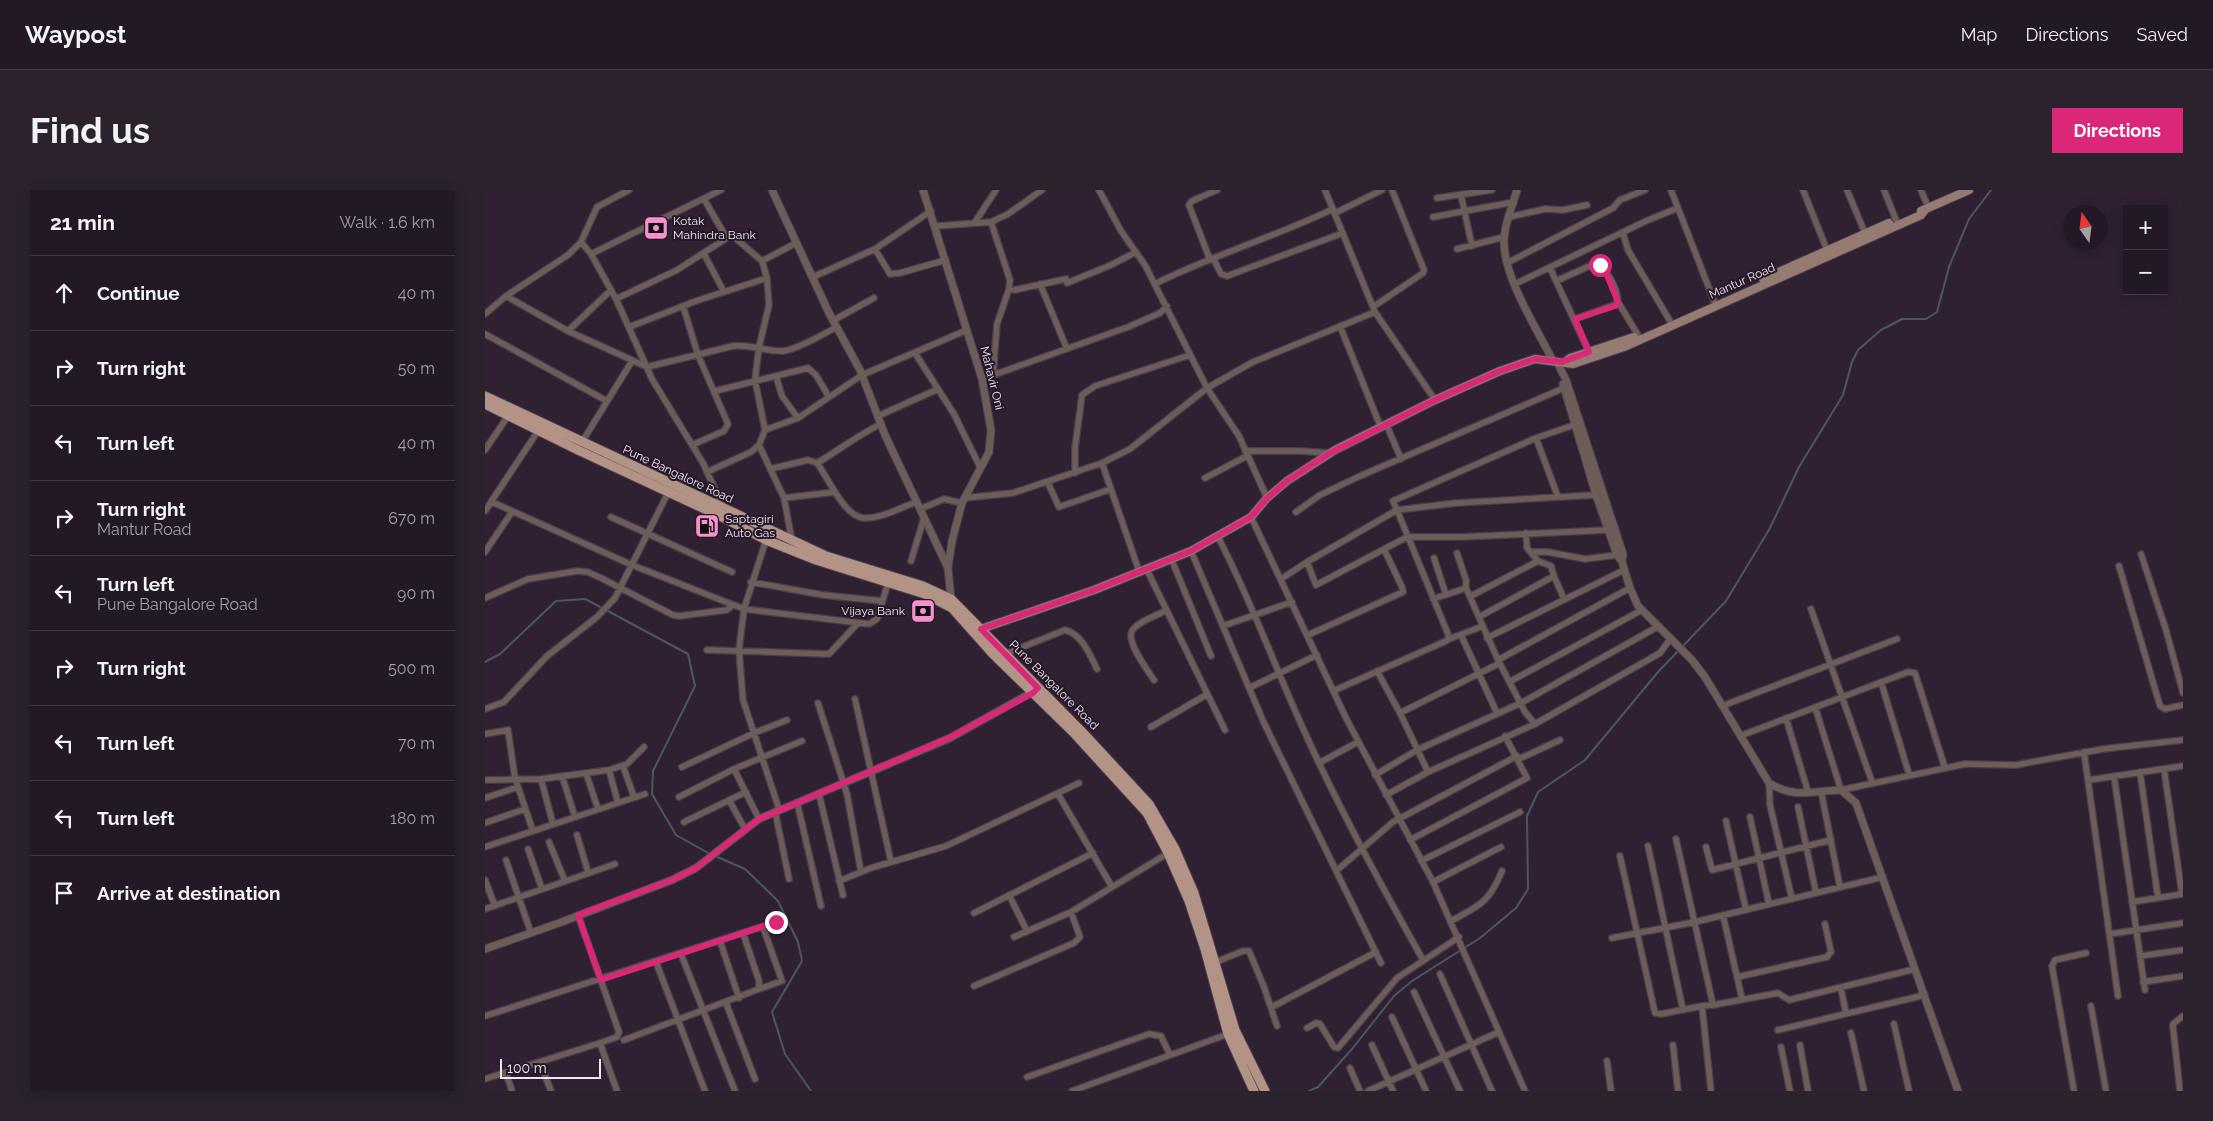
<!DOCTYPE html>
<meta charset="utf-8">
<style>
:root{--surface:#231926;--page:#2b222e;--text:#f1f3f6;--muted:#a3a0a7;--line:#403843;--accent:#db2777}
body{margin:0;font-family:Raleway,sans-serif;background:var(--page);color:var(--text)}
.controls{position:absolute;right:15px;top:15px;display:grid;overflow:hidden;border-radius:0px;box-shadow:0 2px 12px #0003}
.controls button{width:45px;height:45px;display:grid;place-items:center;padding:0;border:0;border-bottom:1px solid var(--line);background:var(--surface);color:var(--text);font:25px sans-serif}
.compass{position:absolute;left:1578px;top:15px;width:45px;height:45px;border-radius:50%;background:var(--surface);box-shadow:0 2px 12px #0003;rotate:346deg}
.scale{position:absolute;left:15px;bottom:12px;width:101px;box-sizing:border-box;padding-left:5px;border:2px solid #efe6f1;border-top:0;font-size:14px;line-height:18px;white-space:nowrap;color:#efe6f1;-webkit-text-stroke:4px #251828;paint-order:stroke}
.stop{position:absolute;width:15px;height:15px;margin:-11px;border:4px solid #db2777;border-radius:50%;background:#fff}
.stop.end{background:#db2777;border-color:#fff;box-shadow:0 1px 5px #0008}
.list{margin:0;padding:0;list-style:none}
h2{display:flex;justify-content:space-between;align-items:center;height:65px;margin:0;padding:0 20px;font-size:21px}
h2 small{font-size:16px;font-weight:400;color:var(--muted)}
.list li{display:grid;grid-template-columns:32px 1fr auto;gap:15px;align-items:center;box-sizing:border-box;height:75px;padding:0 20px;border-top:1px solid var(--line)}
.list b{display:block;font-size:19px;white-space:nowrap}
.list p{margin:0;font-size:16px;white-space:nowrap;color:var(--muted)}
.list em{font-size:16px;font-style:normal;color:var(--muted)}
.icon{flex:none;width:28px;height:28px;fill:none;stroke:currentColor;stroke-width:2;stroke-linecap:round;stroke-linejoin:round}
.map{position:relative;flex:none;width:1698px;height:901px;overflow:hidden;border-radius:0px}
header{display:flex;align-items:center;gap:30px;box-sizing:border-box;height:70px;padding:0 25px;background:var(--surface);border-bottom:1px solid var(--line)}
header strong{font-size:24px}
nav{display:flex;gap:28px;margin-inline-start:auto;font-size:18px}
.intro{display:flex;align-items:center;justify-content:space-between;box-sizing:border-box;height:120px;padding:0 30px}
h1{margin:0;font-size:35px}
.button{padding:12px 22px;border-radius:0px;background:var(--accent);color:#fff;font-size:18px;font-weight:700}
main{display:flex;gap:30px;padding:0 30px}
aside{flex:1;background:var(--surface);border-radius:0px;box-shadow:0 2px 12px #0003}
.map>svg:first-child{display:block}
</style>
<header>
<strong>Waypost</strong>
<nav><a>Map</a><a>Directions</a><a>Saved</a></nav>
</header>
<div class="intro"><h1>Find us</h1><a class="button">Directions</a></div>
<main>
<aside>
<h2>21 min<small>Walk · 1.6 km</small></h2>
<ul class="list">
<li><svg class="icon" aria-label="ahead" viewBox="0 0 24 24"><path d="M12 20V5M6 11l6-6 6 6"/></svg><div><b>Continue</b></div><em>40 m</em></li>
<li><svg class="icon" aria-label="right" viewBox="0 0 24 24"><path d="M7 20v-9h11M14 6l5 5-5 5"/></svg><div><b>Turn right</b></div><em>50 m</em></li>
<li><svg class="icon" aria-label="left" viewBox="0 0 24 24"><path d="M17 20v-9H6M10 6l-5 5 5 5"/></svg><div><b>Turn left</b></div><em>40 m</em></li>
<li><svg class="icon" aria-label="right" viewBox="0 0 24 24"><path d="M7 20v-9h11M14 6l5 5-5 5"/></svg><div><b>Turn right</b><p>Mantur Road</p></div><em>670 m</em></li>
<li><svg class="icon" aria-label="left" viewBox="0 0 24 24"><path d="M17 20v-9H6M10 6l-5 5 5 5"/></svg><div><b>Turn left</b><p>Pune Bangalore Road</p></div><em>90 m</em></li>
<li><svg class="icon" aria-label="right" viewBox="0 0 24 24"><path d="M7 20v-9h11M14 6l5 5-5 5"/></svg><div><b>Turn right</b></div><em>500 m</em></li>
<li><svg class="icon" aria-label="left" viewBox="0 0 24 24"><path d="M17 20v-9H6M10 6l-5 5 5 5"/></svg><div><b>Turn left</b></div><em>70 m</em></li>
<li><svg class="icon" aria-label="left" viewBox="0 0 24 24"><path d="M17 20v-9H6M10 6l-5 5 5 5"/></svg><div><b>Turn left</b></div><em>180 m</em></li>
<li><svg class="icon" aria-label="arrive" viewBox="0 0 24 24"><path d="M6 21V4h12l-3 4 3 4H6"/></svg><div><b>Arrive at destination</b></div></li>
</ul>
</aside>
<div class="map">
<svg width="1698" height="901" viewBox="0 0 1698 901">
<rect width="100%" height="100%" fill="#2f2132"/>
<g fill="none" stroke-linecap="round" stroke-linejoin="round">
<path stroke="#4a585e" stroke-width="2" d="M121 420 203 464 210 496 168 581 167 604 191 645 225 664
M0 472 15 464 71 411 100 409 117 418
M230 666 260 679 293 711 313 752 317 771 287 822 300 864 326 901
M824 901 833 897 867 859 909 806 927 791 995 748 1031 718 1043 699 1042 626 1053 602 1100 570 1173 482 1241 411 1285 338 1314 277 1358 205 1367 172 1373 160 1396 140 1417 129H1441L1452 122 1464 77 1484 29 1506 0"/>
<defs>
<path id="minor" d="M614 0 636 41 660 75 722 198 754 246 782 308
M840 0 890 122 950 210
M1186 0 1229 111
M1318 0 1342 60
M1362 0 1380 43
M1399 0 1411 30
M1436 0 1444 19
M976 5 987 56
M952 8 1007 0
M219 9 241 47
M850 23 897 0
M948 27 1029 12
M1024 27 1060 19 1078 20 1102 15
M490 32 511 0
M506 32 525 90 524 99 512 134 508 185
M451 36 506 32 523 24 557 0
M1138 43 1143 60 1185 131
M96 52 106 64 131 109 167 189 218 273 238 317
M390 59 405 84 415 83 461 70
M972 59 1019 47
M106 64 236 0
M219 64 239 102
M728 68 736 84 742 86 858 43
M725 70 704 15 707 11 732 0
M277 71 311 53
M1022 73 1128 18 1135 10 1160 0
M1065 78 1104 162
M328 87 390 59 446 21
M1071 91 1109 74C1121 75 1135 102 1132 114L1090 129
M582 93 626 75 651 62
M555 94 582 159
M670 94C727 65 790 47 848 19
M1030 94 1161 31 1193 18
M529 100 581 89
M21 106 83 141 162 177 248 156C266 154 282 162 298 161 314 159 338 144 352 137
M131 109 192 80 245 46 249 47 277 71 282 88 211 111 144 137
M1133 112 1153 145
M198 116 213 165 243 234 239 241 207 255
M888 117 938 83 939 80 907 0
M0 124 21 106 83 65 96 52 112 17 144 0
M349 130 389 108
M855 136 896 238
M83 141 126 100
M0 144 122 211
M430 163 469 224 495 277
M291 186 297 206 313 228
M497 189 643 137 675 123 682 116
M230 201 323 178 331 185 344 207
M393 226 453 199
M1089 235 1051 248 908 311 912 320 971 313 1111 305
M902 236 916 269
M280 240 313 228 377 185 482 140
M1051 248 1073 307
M97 252 147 171
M274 255 299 308 307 351
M0 260 23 226
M760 261H815L845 263
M332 273C354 260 373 245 396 234
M617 273 654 381
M285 279 323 270 332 273C343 287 359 327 379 328 396 329 416 317 432 312
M222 282 266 262 274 255 280 240 270 190 274 157 284 115 282 88
M590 283V258L597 205 610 196 705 165
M720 288 762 266
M563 293 574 317 626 299
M299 308 350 302
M479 308 528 303 617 273 645 259 722 198 768 172 890 122
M7 312 147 375 259 419 384 434 392 429 403 393
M435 319 459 309 477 313
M0 321 53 241
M811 322 835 305 875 286 1079 198
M126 327 247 382
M766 327 861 528 948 692 1040 901
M1041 343 1042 358 1053 371
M733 347C765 408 788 472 816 534 852 615 895 693 938 770
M281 350 259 419 254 460 258 510 294 619
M706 361 779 533 896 773
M0 362 27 322
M1046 362H1063L1100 369 1132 365
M972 363 981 390V398
M1656 364 1681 440 1698 503
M686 368 726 466
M949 368 961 405
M426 371 439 328
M1634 376 1675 516 1680 519 1698 515
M661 378 740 540
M1069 386 1079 409
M796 389 822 372
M266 392 338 405 397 411
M986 406 1053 371 1066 376 1069 386 994 427
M0 408 43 389 92 381 103 382 118 389 188 425 194 426 242 420 248 415
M948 409 981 398 1013 470 1040 522 1050 534
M1326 419 1387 592
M738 436 807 412
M823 445 918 402 917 397 899 359
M976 445 1012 523
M1002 448 1139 380
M964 449 998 436
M222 460 344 464 373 433
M520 464 580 440C597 444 605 465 612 479
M1013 470 1145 398
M892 481 915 523 1015 473
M669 490C663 481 641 452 647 441 652 432 671 426 680 421
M1026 491 1157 420
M1396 492 1424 584
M764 498 832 465
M848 501 961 451 964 449 963 444 912 320 822 372 831 395 922 347H976L1123 340
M370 509 406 672
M333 513 362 604 376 682
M1237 516 1412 449
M1330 517 1356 600 1480 574 1531 575 1618 559 1698 550
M0 519 19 512 62 466 112 427 130 408 184 301
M915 523 943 582
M1301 528 1323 602
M666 537 721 505
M0 544 23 540 30 588 48 641
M1255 546 1423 482 1430 483 1460 578
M1599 562 1633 806
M1034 569 1075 550
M834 573 873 552
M138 576 149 607
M197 577 269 543 302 530
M249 579 274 629
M1679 579 1697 704
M124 580 133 613
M1655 582 1673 708
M101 583 113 619
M890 585 932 560 1036 513 1174 436
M77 586 90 627
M1629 586 1660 800
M56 589 68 634
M0 590 56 589 124 580 142 574 159 557
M1604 590 1698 576
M1284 593 1285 615 1307 709
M1336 601 1355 697
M334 604 358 705
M573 604 627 697
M901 605 943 582 1050 534 1175 463 1186 448
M194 607 249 579 317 551
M0 608 33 597
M244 610 260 639
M312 612 336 716
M1313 617 1331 703
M290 621 304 689
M1265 627 1284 714
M1241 631 1261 720
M199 632 261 602
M0 633 40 619
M92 645 103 682
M1191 649 1228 815 1217 816 1226 901
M925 650 1042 588 1020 546
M64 652 80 691
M1163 656 1198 820
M0 657 160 604
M1221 657 1227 680 1346 650
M43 659 57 699
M1135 666 1170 823 1176 824 1217 816
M21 670 46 743
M936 671 1035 622
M851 681 908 632 1032 566
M0 690 10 716
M354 691 386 678 461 656 594 593
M948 692 1016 657
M524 705 542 741
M1647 712 1698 704
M0 719 130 674
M489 723 608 663
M93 725 134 842 132 847 115 853 132 901
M1238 725 1257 809
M966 731C995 715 1004 713 1017 681
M1625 744 1698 733
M529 747 586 722 685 662
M1127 748 1210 732 1398 687
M235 751 254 808
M196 764 250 901
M1655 766 1698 760
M171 772 220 901
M731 772 758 761H764L779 797 792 836
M955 784 1007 901
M1252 787 1342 767 1346 762 1340 734
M1658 792 1698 786
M489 796 589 753 595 747 586 722
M1356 798 1361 824
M274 799 297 791 278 737
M929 802 975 901
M241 813 270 889
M1228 815 1293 803 1304 810 1430 779
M1606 816 1621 901
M787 817 891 762
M0 826 291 732
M907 827 941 901
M1409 834 1424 901
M822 838 831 833 835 834 849 857 853 858 912 788 974 747
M1293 840 1440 805
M1366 843 1379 901
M139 850 274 799V791L258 743
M887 855 908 901
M1188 855 1193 901
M1315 855 1323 901
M1296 857 1305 901
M1122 871 1126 901
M55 873 66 901
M865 878 875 901
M21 883 27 901
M542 887 664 844 676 846 685 865
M0 889 115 853
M587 901 743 844
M883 901 1014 842
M1589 901 1567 776 1570 770 1601 763
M1695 901 1688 837V834L1698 826"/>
<path id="tertiary" d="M287 0 344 123 375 180 400 245 463 378
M438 0 497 189 506 240 504 262 477 313 467 351 463 378 466 409
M1032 0C1027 17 1019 35 1019 52 1019 88 1052 139 1068 171
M1072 172 1081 190 1138 364 1137 372 1145 398 1153 416 1207 470 1220 487 1284 593C1310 609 1327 601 1356 600L1371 613 1473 901
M1078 194 1111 305 1132 365 1137 372
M0 759 74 733 187 690 211 678 274 629 465 548 551 500"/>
<path id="secondary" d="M1436 21 1484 0
M1278 89 1404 33
M1080 172 1085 168 1149 147
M496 439 609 400 706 361 766 327 782 308 802 291 850 260 950 210 1015 181 1050 169 1088 174 1139 157 1436 25 1440 20"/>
<path id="primary" d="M0 206 341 366 438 396 466 409 600 545 664 614 690 659 709 703 750 840 780 901
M0 214 95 261 237 327 281 350 331 370 440 404 467 418 508 464 588 542 662 623 683 663 704 711 720 759 743 844 769 901"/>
</defs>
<use href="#minor" stroke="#4a3d4d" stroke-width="8"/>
<use href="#tertiary" stroke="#4a3d4d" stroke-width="9"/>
<use href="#secondary" stroke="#4a3d4d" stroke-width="10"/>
<use href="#primary" stroke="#4a3d4d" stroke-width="11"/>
<use href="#minor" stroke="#6d5d58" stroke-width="5.5"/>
<use href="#tertiary" stroke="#6d5d58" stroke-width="7"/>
<use href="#secondary" stroke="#957b72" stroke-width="8"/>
<use href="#primary" stroke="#b49387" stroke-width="9"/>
</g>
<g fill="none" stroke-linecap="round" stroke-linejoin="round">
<path stroke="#db2777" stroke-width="6" d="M291 732 116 790 93 725 187 690 211 678 274 629 464 548 548 503 553 498 496 439 609 400 706 361 766 327 782 308 802 291 845 263 950 210 1015 181 1050 169 1077 172 1104 162 1090 129 1130 116 1133 112 1120 80 1115 75"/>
</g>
<defs>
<symbol id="bank-square" viewBox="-11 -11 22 22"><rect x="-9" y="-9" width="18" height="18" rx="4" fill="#f790ce" stroke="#251828"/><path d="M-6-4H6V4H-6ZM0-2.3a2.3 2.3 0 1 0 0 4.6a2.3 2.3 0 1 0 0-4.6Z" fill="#111"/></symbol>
<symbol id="fuel-square" viewBox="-11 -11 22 22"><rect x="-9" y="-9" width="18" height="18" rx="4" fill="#f790ce" stroke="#251828"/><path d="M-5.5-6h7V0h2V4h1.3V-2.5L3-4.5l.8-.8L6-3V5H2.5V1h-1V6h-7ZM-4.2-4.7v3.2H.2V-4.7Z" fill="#111"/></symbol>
</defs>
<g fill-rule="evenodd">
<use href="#bank-square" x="157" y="24" width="28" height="28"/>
<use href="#fuel-square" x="208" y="322" width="28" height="28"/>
<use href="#bank-square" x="424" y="407" width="28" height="28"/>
</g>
<g text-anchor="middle" stroke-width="4" stroke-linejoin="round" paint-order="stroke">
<g font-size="12" fill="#efe6f1" stroke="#251828" text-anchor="start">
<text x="188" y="35">Kotak<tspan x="188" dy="14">Mahindra Bank</tspan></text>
<text x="240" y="333">Saptagiri<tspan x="240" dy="14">Auto Gas</tspan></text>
<text x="420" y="425" text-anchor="end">Vijaya Bank</text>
</g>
<g font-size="12" fill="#efe6f1" stroke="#251828">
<text transform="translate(1257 91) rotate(-24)" y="4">Mantur Road</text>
<text transform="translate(507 188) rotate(76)" y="4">Mahavir Oni</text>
<text transform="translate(193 284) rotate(25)" y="4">Pune Bangalore Road</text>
<text transform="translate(569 495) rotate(45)" y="4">Pune Bangalore Road</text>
</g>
</g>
</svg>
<div class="controls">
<button>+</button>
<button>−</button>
</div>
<svg class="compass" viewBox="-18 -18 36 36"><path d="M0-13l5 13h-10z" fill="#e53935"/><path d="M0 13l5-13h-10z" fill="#a3a0a7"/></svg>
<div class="scale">100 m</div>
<div class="stop" style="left:1115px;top:75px"></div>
<div class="stop end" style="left:291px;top:732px"></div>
</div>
</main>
